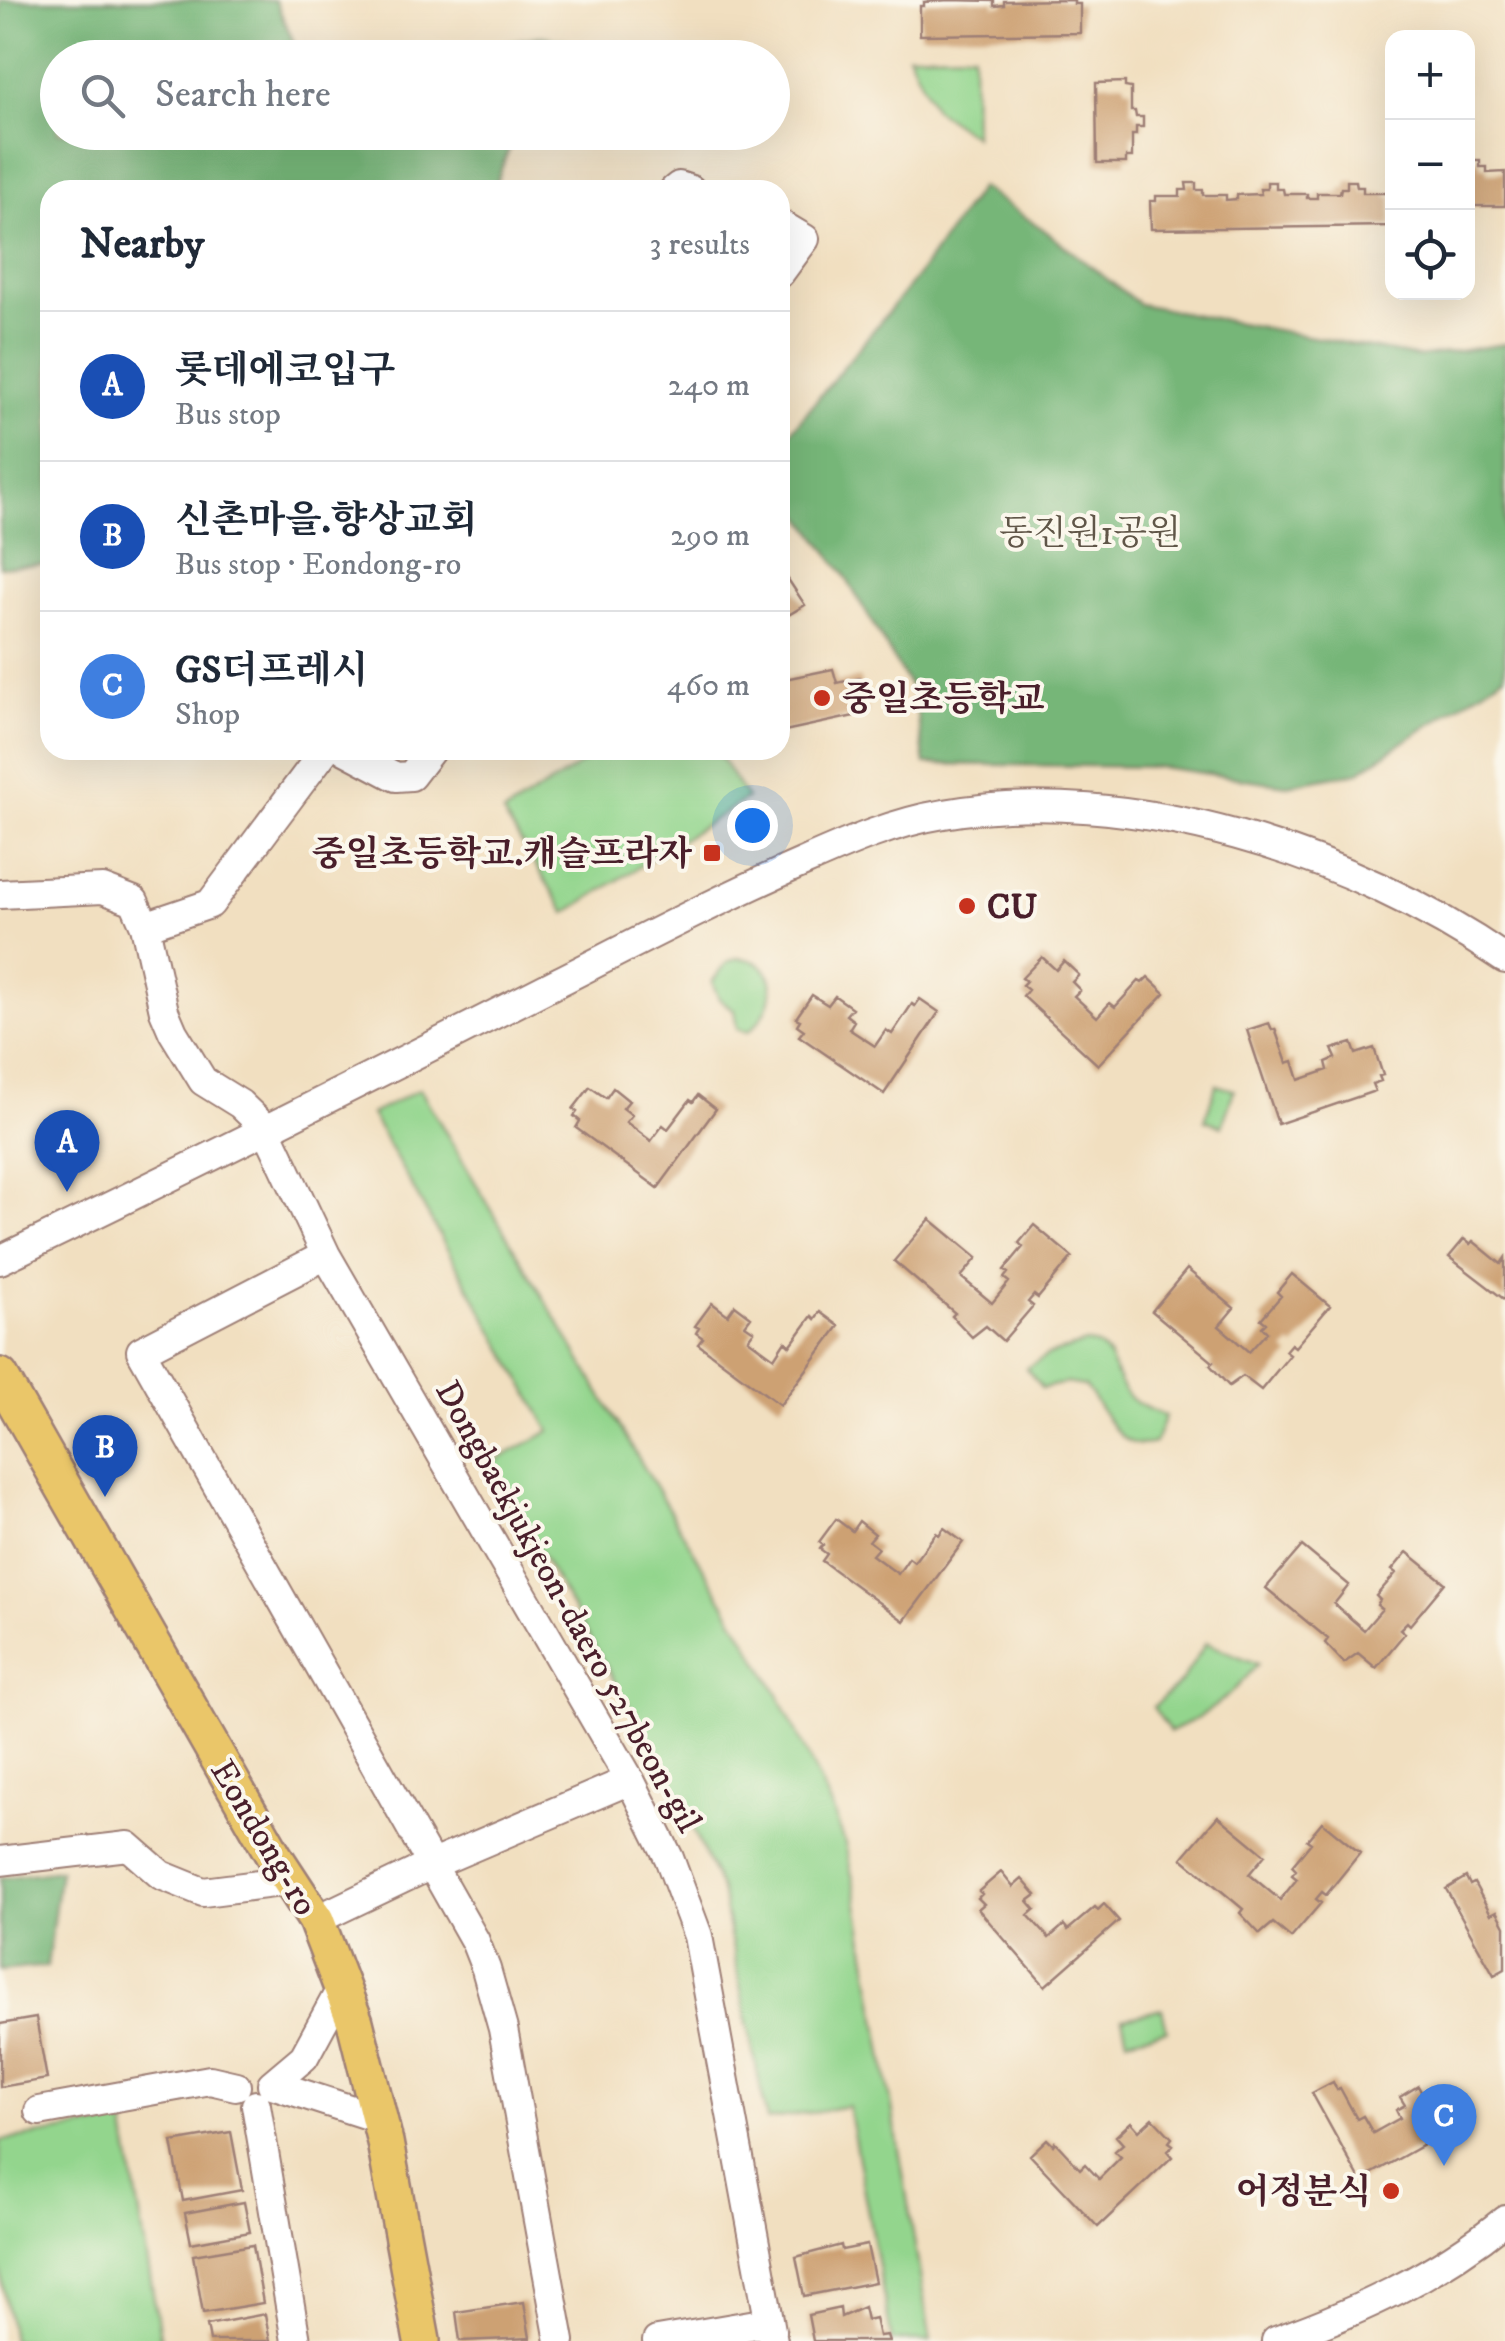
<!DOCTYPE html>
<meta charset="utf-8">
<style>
:root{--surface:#fff;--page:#f2f2f3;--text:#1f2937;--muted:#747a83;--line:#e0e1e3;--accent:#ea580c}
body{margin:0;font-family:"IM FELL DW Pica","Noto Serif KR",serif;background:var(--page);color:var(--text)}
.controls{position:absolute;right:30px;top:30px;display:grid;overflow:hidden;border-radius:20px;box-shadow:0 10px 40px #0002}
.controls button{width:90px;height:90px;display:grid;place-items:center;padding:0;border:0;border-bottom:2px solid var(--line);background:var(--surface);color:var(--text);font:50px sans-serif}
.you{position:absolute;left:752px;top:825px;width:35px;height:35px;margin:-25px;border:8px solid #fff;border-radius:50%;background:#1a73e8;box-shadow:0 0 0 15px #1a73e833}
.badge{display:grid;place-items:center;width:65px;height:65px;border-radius:50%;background:var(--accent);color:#fff;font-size:32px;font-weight:700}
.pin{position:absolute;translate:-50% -82px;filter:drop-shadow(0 2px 5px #0008)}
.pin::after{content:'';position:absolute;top:52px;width:35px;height:30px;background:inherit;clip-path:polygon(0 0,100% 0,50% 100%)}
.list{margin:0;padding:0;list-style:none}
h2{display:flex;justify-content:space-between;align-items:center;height:130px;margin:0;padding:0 40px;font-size:42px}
h2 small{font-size:32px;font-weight:400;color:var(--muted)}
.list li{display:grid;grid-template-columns:65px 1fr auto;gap:30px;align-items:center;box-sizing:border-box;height:150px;padding:0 40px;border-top:2px solid var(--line)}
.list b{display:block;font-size:38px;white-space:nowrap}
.list p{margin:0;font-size:32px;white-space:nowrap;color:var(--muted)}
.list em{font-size:32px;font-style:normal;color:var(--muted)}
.icon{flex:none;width:55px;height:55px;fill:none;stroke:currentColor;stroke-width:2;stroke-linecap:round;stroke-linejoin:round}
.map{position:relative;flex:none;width:1505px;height:2341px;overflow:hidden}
.search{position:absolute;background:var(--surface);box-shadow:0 10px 40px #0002;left:40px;top:40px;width:750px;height:110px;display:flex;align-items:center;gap:25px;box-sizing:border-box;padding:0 35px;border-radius:55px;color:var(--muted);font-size:38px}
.panel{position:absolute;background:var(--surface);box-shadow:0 10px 40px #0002;left:40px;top:180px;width:750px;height:580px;border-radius:30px}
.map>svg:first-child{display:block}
</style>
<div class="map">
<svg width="1505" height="2341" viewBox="0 0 1505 2341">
<rect width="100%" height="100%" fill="#fbf7ec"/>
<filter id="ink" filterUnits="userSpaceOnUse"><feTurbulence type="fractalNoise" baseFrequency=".01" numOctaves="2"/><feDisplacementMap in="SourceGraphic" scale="20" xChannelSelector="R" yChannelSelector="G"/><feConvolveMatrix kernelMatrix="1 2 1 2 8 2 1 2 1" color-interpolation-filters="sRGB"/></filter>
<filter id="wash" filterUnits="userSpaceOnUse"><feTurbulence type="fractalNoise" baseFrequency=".0048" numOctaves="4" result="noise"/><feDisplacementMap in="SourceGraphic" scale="40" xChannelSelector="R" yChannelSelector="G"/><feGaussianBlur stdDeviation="2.25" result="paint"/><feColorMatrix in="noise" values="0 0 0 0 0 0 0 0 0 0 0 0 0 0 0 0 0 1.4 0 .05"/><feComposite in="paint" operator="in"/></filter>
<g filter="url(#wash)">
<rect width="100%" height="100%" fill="#f1dfc0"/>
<path fill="#93d58d" stroke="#6e7a5c" stroke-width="2.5" d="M973 53 974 136 934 109 908 54Z
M603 750H716L747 798 566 913 503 814Z
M737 958C786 960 777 1009 748 1032L737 1029 734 1010 719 999 712 982 727 962Z
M1216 1085 1234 1090 1222 1126 1205 1120Z
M420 1089 777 1692 831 1805 845 1843 857 1898 931 2341H892L848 2106 767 2120 721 1890 666 1770 489 1464 550 1431 371 1114Z
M1086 1343C1115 1344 1111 1379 1129 1397 1138 1406 1153 1411 1165 1416L1155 1443C1115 1454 1106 1409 1084 1386L1066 1383 1042 1388 1026 1368 1048 1355Z
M1206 1643 1258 1664C1232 1695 1208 1715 1170 1732L1153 1707 1181 1682Z
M1162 2009 1167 2030 1127 2039 1122 2019Z
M124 2121 161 2341H12L0 2268V2141Z"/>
<path fill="#76b678" stroke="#606a52" stroke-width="2.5" d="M0 0H275L298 52 337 57 58 58V132L523 133 512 141 493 190H50V564L0 567Z
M541 36 593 45 592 57H421Z
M980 187 1043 229 1139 304 1418 357 1505 344V675L1358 772 1287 785 1160 767 925 764 914 694 842 571 780 486V445L919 274Z
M60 1870 47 1966 0 1971V1878Z"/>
<g id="blocks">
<path fill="#cda173" d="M948 0 994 1V6L1004 5V1L1074 0V4H1080V33L920 35V6H924V2Z
M1125 82V87L1131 88V111H1135L1136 117H1143V127H1136V135H1132V157H1126V163H1097L1096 83Z
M1471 160H1480V167H1487V173L1505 172V206H1468V167H1471Z
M1347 181H1356L1357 187H1363V193H1387V197H1392V226L1151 229 1150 201H1156V196H1180V190H1187L1186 183H1196V190H1203V195H1226V200L1237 199V195L1261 194 1260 189H1267V182H1276V189H1283L1284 194H1307V198H1317V193H1340L1341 188H1347Z
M780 567 805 605 780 620Z
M833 669 837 683 860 678 868 713 780 732V680Z
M1042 957 1056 970 1064 961 1079 975 1072 982 1080 990 1074 996 1097 1017 1110 1003 1115 1007 1139 981 1142 983 1148 977 1165 993 1098 1065 1023 996 1028 990 1022 985 1026 981 1022 978Z
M812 995 828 1005 835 996 852 1008 846 1015 854 1021 849 1029 875 1046 886 1030 892 1034 912 1004 915 1006 920 999 939 1012 884 1094 799 1036 804 1030 797 1025 800 1020 796 1018Z
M1269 1023 1272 1030 1275 1029 1287 1063 1293 1061 1299 1080 1328 1070 1326 1062 1336 1058 1332 1049 1352 1043 1356 1054 1374 1048 1383 1075 1379 1076 1381 1081 1372 1084 1375 1091 1278 1124 1247 1030Z
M590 1087 606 1098 613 1088 629 1101 623 1108 632 1115 626 1122 651 1141 663 1125 668 1129 690 1100 693 1102 698 1095 716 1109 658 1188 576 1128 580 1121 574 1116 577 1112 573 1109Z
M930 1219 977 1258 961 1277 992 1303 1009 1282 1004 1278 1008 1273 1004 1270 1023 1247 1019 1243 1034 1225 1072 1257 1038 1298 1034 1295 1028 1302 1033 1306 1003 1341 986 1326 972 1337 952 1316 955 1313 894 1261Z
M1464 1239 1470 1244 1473 1241 1501 1264 1505 1258V1300L1449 1257Z
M1187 1269 1234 1308 1219 1326 1249 1352 1267 1332 1262 1327 1266 1323 1261 1319 1281 1296 1277 1292 1292 1274 1330 1306 1295 1347 1291 1344 1285 1351 1290 1355 1261 1390 1243 1376 1229 1386 1210 1365 1213 1362 1152 1311Z
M712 1303 728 1315 735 1305 751 1317 745 1325 754 1331 748 1339 774 1358 785 1341 790 1346 812 1316 815 1319 820 1312 839 1326 780 1405 698 1344 703 1338 696 1333 699 1328 695 1326Z
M836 1519 852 1531 859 1521 875 1534 869 1541 878 1548 872 1555 898 1574 909 1558 914 1562 936 1533 939 1535 944 1528 963 1542 904 1621 822 1561 827 1554 820 1549 823 1545 819 1542Z
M1302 1546 1349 1585 1334 1604 1364 1630 1382 1609 1377 1605 1380 1600 1376 1596 1396 1573 1392 1570 1407 1552 1445 1583 1410 1625 1407 1622 1400 1629 1405 1633 1376 1668 1358 1653 1344 1663 1325 1643 1328 1639 1266 1588Z
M1218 1816 1265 1855 1249 1874 1280 1900 1297 1879 1292 1875 1296 1870 1292 1866 1311 1843 1307 1840 1322 1822 1360 1853 1326 1895 1322 1892 1316 1899 1321 1903 1291 1938 1273 1923 1260 1934 1240 1913 1243 1909 1182 1858Z
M1001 1872 1013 1887 1022 1879 1036 1895 1028 1901 1035 1909 1028 1915 1049 1938 1064 1925 1068 1930 1095 1907 1098 1910 1104 1904 1119 1921 1045 1986 978 1909 984 1904 978 1898 982 1894 979 1891Z
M1466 1877 1470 1885 1474 1883 1491 1914 1497 1911 1505 1926V1969L1494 1975 1446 1889Z
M36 2018 47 2079 0 2087V2024Z
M1333 2082 1337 2090 1340 2088 1357 2119 1363 2116 1373 2133 1400 2118 1396 2110 1405 2105 1400 2097 1418 2086 1424 2097 1441 2088 1454 2113 1450 2114 1453 2119 1446 2123 1450 2130 1360 2180 1312 2093Z
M1153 2118 1172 2138 1169 2142 1173 2145 1167 2151 1172 2157 1098 2227 1030 2155 1047 2139 1053 2145 1055 2142 1080 2169 1085 2164 1099 2179 1121 2157 1115 2151 1123 2144 1116 2136 1131 2122 1139 2131Z
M231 2132 242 2190 183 2201 172 2142Z
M244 2202 250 2232 191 2243 185 2213Z
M253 2245 263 2303 203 2313 193 2255Z
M841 2245 842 2250 867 2245 875 2282 804 2296 796 2257Z
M524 2302 530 2338 460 2341 456 2312Z
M864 2307 867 2320 875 2318 879 2336 887 2335 889 2341H813L808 2315 840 2308 841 2317Z
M265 2314 270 2341H210L207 2325Z"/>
</g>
</g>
<g filter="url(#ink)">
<use href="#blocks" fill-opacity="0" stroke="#9e7f76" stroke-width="2.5"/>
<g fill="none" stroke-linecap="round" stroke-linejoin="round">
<defs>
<path id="minor" d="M674 190 679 186 691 190
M780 224 805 239 780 273
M345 750 396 777 411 776 431 750
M0 894 103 889 134 901 145 926 210 904 325 750
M145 926 164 1011 173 1032 203 1081 240 1104 267 1130 326 1255 630 1780 669 1858 698 1936 773 2341
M326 1255 141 1351 475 1941 486 1969 503 2029 560 2341
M0 1260C188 1169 374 1076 560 981 641 940 721 898 804 862 849 842 895 822 944 814 1130 782 1351 853 1505 959
M0 1861 128 1846 161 1875 203 1892 290 1881
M316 1920 433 1864 630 1780
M342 1987 304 2057 272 2084 380 2119
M256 2105 296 2341
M39 2111 210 2080 236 2086
M657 2341 768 2322
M1276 2341C1360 2311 1436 2276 1505 2220"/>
<path id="major" d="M0 1376 274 1856 316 1920 355 2022 385 2142 422 2341"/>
</defs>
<use href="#minor" stroke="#9e7f76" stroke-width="32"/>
<use href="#major" stroke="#9e7f76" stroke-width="40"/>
<use href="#minor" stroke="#fff" stroke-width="28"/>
<use href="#major" stroke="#eac669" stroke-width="35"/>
</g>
</g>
<g fill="#c8321e" stroke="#fbf7ec" stroke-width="4">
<circle cx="822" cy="698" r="10"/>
<rect x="702" y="843" width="20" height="20" rx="5"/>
<circle cx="967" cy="906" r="10"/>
<circle cx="1391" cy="2191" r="10"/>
</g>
<g text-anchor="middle" stroke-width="8" stroke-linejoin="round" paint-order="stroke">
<g font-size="35" fill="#605648" stroke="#fbf7ec">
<text x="1090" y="544">동진원1공원</text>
</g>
<g font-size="35" font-weight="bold" fill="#4a1f2b" stroke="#fbf7ec" text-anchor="start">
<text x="842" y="710">중일초등학교</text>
<text x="692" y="865" text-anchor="end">중일초등학교.캐슬프라자</text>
<text x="987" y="918">CU</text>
<text x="1371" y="2203" text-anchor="end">어정분식</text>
</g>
<g font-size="35" fill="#4a1f2b" stroke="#fbf7ec">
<text transform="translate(569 1606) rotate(61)" y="12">Dongbaekjukjeon-daero 527beon-gil</text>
<text transform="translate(265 1837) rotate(59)" y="12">Eondong-ro</text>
</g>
</g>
</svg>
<div class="controls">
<button>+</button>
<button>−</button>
<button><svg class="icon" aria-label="locate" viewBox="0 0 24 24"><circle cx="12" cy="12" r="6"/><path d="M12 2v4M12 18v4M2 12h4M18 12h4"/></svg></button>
</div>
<div class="you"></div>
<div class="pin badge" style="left:67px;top:1192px;background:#1a4fb4">A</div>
<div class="pin badge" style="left:105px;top:1497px;background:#1a4fb4">B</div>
<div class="pin badge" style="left:1444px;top:2166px;background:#3f7fe0">C</div>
<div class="search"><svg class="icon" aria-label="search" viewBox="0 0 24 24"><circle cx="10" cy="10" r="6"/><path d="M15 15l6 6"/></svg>Search here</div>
<section class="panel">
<h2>Nearby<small>3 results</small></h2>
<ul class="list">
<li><span class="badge" style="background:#1a4fb4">A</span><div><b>롯데에코입구</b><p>Bus stop</p></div><em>240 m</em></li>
<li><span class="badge" style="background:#1a4fb4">B</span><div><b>신촌마을.향상교회</b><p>Bus stop · Eondong-ro</p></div><em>290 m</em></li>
<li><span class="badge" style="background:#3f7fe0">C</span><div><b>GS더프레시</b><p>Shop</p></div><em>460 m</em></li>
</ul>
</section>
</div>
